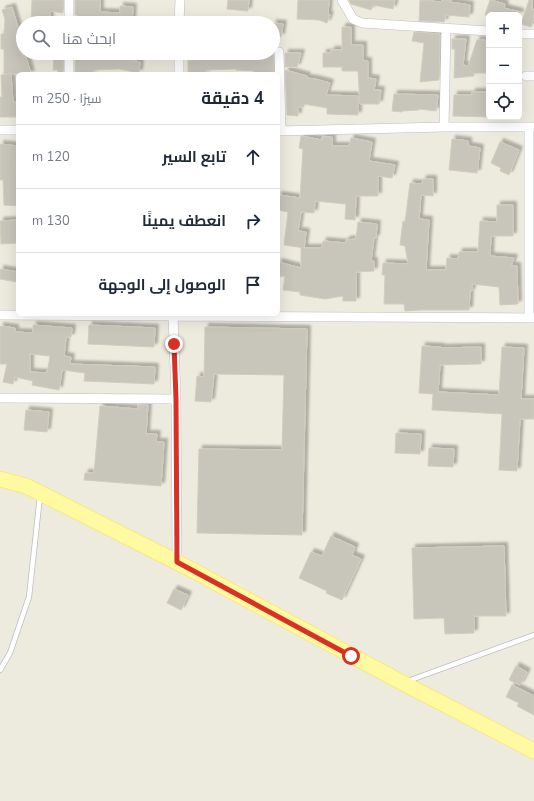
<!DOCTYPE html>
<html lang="ar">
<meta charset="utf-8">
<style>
:root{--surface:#fff;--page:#f2f2f3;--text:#1f2937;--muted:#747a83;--line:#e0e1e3}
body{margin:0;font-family:"Nunito Sans",Cairo,sans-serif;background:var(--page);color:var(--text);direction:rtl}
.controls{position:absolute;right:12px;top:12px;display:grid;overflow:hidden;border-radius:6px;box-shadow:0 4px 16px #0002}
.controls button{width:36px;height:36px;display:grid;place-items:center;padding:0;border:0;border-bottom:1px solid var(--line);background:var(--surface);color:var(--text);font:20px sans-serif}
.stop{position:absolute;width:12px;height:12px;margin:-9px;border:3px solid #d93025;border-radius:50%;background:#fff}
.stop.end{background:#d93025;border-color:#fff;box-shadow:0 1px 4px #0008}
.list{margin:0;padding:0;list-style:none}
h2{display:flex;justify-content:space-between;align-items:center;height:52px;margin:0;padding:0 16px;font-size:17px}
h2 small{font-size:13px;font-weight:400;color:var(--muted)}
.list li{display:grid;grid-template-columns:26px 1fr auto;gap:12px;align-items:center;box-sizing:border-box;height:64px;padding:0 16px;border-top:1px solid var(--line)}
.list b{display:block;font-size:15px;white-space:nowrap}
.list em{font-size:13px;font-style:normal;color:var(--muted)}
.icon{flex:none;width:22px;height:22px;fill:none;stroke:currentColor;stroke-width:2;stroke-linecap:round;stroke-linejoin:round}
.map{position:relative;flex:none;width:534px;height:801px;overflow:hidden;direction:ltr}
.search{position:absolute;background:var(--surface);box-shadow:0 4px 16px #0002;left:16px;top:16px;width:264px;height:44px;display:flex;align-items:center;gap:10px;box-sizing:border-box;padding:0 14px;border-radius:22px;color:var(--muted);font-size:15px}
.panel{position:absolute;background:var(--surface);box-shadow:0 4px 16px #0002;left:16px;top:72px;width:264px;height:244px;border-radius:6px;direction:rtl}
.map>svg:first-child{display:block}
</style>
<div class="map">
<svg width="534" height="801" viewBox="0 0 534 801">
<defs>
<filter id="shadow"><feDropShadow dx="3.5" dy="-3.5" stdDeviation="1" flood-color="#0004"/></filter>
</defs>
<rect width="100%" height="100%" fill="#edebde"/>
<path fill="#c8c5bb" stroke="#d2cdbc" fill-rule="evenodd" filter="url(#shadow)" d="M32 0H63V13L50 11V23H31Z
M75 0H100V12L120 13V6L133 7 132 23H77V15H75Z
M228 0H249L248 11 227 9Z
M298 0H329L328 15H330L327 23 319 20 297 19Z
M349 0H395L393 9 373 5 371 10 351 4Z
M420 0 441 2 442 0H451L450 2 470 5 469 17 446 15 444 22 419 21Z
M490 0 505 4 504 8 520 12V15H485Z
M529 0H532V10H534V18L531 27 521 24Z
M12 7 23 45V57H26L31 74H4V49H1V34H4L5 19 2 10Z
M273 23 283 24 281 37 273 36Z
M342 27H351V45H363V61H368V78L376 79 374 90H381L379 104H360L358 71H342V67H323V53H331V50H342Z
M414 32 440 34 439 80 420 82 424 43 412 41Z
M452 39H466L463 65 468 66 477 40H489V73H473L474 76 454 78 455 49H452Z
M54 53H63V74H58V70H53Z
M75 53H94L93 58 122 56 131 58 130 60 140 62 139 73 119 69 94 70 93 74H75Z
M195 53H207V59H229V54L254 55V53H273L274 74H254V71L236 70V69L206 70V74H188V60H195Z
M285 53H301L297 67H285Z
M285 70 307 76 306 78 315 79 330 83 326 95 358 96V115L327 114V108L304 104V107H298V116L287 115Z
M11 74 13 102H18V117H0V97H2L1 75Z
M472 92H489V117L453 116 454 95H472Z
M394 94 438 95 436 111 419 109V110L402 111V112L392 111Z
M301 136 322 140V137H332V146H349L351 138 372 142 369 161 395 165 392 178 378 176V196H356L355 220 345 219 346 204 315 201 314 213 301 212 298 231 306 232 304 248H322L323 241 346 243V240L356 239 358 222 377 224 376 238H374L371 261H374V271L356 272V301H343V296L325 299 300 295V292L283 290 285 276 278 277V262L301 268V248H304L284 245 288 212 278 210V195L300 198 303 149 299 148Z
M452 139 468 141V146L480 148 477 173 449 170Z
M500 142 519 150 509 175 500 171 501 168 491 163Z
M0 144 18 146 16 171H18V206L4 205 3 180H0Z
M423 179H433V196L421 195 419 219 429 220 426 270H446L447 258 458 259 459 252H478L480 221 497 222V205H513V236H491L490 256 514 258 511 266H517L518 304 500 305 499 287 472 284V291H470L469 310H422L405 311 404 304H384L385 275H382L383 263 408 264 405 246 400 245 403 221 405 222 410 183 422 184Z
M18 220V243L1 244 0 221Z
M0 269 18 272 17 282 0 279Z
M33 325 72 328 71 337H66L64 356 71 357 70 364 155 367 154 384 84 381 85 373 62 370 59 390 32 385 33 381 15 377 13 384 3 382 7 364H0V326L15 328V332L33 333ZM30 354 50 356 47 373 30 372Z
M89 325 155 328 154 347 88 344Z
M205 327 307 329 302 535 197 533 199 449 282 450 284 375 214 374 211 402 195 401 197 376 204 377Z
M422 346 441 347V348L481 347V364L440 365 438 392 499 395 502 347 524 348 521 399H534V419H520L517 471 499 470 502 414 432 410 433 394 419 393Z
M138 405H148L146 434H157L156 442H164L161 486 84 480 85 473H94L100 406 138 409Z
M26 410 49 412 47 432 24 430Z
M396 433 421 434 420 454 395 453Z
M429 448 454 449 453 467 428 466Z
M331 536 355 547 352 555 361 559 342 600 326 593 327 591 299 578 311 552 322 556Z
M504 546 506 616H474V633L445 634 444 618 414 619 412 548Z
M174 589 188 595 181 610 167 603Z
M516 666 527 672 520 685 509 680Z
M512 685 534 696V715L517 706 519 703 506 697Z"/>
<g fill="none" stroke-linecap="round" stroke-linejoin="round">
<defs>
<path id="service" d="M0 670 10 653 29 597 40 496
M408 681 534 635"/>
<path id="minor" d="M69 0V23
M342 0 353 19 362 23 489 31
M179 23 180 0
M519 34H534
M279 52 281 131
M69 53V74
M179 74V53
M526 76H534
M444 127 446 28
M0 130H18
M278 131 444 127H534
M173 314 176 399 177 562
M0 315 534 318
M529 318V127
M0 398 176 399"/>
<path id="primary" d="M0 479 26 486 177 562 403 683 534 751"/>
</defs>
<use href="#service" stroke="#bbbdc4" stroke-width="6"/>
<use href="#minor" stroke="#bbbdc4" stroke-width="10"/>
<use href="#primary" stroke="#ffdf45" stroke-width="16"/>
<use href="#service" stroke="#fff" stroke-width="4.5"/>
<use href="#minor" stroke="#fff" stroke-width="9"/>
<use href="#primary" stroke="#fffaa1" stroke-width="15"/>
</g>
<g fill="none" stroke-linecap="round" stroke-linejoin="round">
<path stroke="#d93025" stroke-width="5" d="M174 344 176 399 177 562 351 656"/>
</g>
</svg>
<div class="controls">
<button>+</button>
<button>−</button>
<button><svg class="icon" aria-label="locate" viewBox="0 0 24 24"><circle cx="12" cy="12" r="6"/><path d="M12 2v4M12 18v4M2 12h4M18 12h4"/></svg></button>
</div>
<div class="stop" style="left:351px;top:656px"></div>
<div class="stop end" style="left:174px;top:344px"></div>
<div class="search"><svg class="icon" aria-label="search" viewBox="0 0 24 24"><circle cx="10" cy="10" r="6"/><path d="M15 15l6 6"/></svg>ابحث هنا</div>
<section class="panel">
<h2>4 دقيقة<small>سيرًا · 250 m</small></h2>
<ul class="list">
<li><svg class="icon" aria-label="ahead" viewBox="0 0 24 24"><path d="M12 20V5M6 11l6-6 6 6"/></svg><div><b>تابع السير</b></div><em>120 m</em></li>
<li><svg class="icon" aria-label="right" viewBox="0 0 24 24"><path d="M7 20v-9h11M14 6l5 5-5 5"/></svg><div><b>انعطف يمينًا</b></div><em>130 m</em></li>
<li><svg class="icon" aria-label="arrive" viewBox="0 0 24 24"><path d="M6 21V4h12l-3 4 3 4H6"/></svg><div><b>الوصول إلى الوجهة</b></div></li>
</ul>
</section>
</div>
